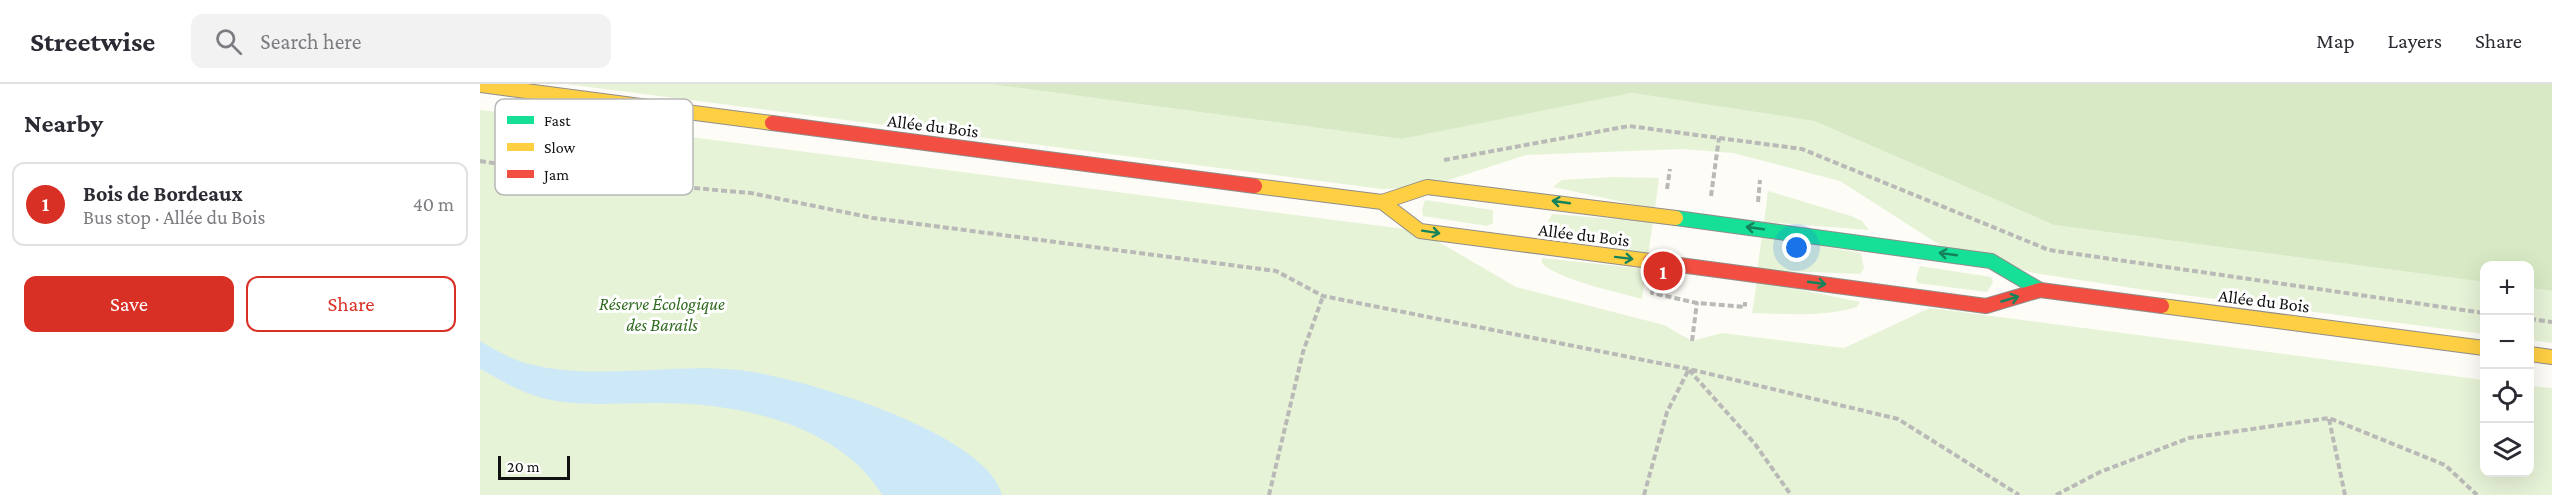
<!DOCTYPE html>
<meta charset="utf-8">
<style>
:root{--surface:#fff;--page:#f2f2f3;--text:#2b2b33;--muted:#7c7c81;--line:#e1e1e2;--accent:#d93025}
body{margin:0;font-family:"Crimson Pro",serif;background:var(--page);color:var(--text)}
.controls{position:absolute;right:18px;bottom:18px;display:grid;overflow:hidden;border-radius:12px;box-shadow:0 6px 24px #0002}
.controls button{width:54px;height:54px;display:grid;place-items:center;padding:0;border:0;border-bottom:2px solid var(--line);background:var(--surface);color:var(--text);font:30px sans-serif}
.scale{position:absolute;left:18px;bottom:15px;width:72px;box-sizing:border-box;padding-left:6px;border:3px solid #111;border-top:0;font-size:16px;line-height:21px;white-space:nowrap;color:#111;-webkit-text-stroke:4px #fff;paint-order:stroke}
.you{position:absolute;left:1317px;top:164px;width:21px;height:21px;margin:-15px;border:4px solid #fff;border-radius:50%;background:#1a73e8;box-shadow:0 0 0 9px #1a73e833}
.badge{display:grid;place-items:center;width:39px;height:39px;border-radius:50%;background:var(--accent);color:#fff;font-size:20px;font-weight:700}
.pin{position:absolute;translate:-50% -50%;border:3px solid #fff;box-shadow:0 2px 6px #0006}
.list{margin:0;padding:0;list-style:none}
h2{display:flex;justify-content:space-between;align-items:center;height:78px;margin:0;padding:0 24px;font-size:26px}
h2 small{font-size:20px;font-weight:400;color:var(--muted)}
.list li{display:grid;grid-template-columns:39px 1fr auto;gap:18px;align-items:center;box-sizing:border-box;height:84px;margin:0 12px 12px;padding:0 12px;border:2px solid var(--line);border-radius:12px}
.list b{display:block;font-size:22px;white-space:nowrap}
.list p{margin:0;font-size:20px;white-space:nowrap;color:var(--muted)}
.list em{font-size:20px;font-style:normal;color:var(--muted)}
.actions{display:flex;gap:12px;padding:18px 24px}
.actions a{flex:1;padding:14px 0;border:2px solid var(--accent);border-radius:12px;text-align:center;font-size:21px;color:var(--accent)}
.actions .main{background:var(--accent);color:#fff}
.icon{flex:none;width:33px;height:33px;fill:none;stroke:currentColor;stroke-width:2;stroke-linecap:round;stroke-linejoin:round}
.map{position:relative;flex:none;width:2072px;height:411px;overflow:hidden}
header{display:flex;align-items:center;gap:36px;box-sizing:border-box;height:84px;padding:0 30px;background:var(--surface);border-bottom:2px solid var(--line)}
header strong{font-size:28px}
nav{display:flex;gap:33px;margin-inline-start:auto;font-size:21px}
.search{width:420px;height:54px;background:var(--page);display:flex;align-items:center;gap:15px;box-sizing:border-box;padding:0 21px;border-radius:12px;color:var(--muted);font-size:22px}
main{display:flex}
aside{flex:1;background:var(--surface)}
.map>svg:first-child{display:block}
</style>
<header>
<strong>Streetwise</strong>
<div class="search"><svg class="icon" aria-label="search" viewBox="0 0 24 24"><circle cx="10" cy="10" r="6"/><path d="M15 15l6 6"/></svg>Search here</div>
<nav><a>Map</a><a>Layers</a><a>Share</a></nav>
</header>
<main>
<aside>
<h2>Nearby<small></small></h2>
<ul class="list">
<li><span class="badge">1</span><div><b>Bois de Bordeaux</b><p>Bus stop · Allée du Bois</p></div><em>40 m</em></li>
</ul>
<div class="actions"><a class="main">Save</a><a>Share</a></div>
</aside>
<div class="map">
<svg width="2072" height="411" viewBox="0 0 2072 411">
<rect width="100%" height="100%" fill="#fdfcf7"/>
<path fill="#e7f3d7" d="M86 0H509L922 55 1152 9 1334 37 1574 141 2004 198V250L1665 206 1554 189 1463 163 1360 97 1253 69 1203 65 1046 71 947 103 902 105Z
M0 26 940 147 1036 203 1184 241 1212 257 1242 249 1364 264 1450 224 2004 296V388H2050V302L2072 304V411H0Z
M1133 93 1179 94 1175 125 1073 103 1082 96Z
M1288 107 1371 132 1382 137 1389 146 1284 138Z
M945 116 1013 126V139L1007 142 943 132 942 126Z
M1072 130 1173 138 1168 171 1067 149 1066 142Z
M1282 152 1381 169 1384 184 1380 190 1277 186Z
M1062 174 1166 185 1162 215C1138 208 1078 196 1062 179Z
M1440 182 1511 193 1513 198 1507 208 1437 199 1436 194Z
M1277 197 1380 218 1377 223C1344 233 1307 230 1272 229Z
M2050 204 2072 207V259L2050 256Z"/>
<path fill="#d8eac5" d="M509 0H2072V207L2050 204V182H2004V198L1574 141 1334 37 1152 9 922 55Z"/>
<path fill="#cde8f7" d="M0 257C15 266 32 276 49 280 117 297 190 279 259 286 317 292 507 348 522 411H403C396 402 388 391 380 383 326 332 243 318 171 319 135 319 97 323 62 314 39 308 21 296 0 285Z"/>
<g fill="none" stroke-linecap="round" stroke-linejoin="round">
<defs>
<path id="fast" d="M1196 134 1511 177 1560 206"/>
<path id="slow" d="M0 1 292 39
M775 102 902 118 947 103 1196 134
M902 118 940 147 1170 177
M1682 222 2004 264
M2050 270 2072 273"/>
<path id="jam" d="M292 39 775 102
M1170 177 1506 222 1560 206 1682 222"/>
</defs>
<use href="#fast" stroke="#8e8d8b" stroke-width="16"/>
<use href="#slow" stroke="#8e8d8b" stroke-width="16"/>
<use href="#jam" stroke="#8e8d8b" stroke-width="16"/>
<path stroke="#b9b9b8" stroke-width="4" stroke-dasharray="6 3" stroke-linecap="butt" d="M964 76 1149 42 1322 65 1569 166 2004 229
M0 77 121 96 271 109 393 134 796 187 843 212 1209 285 1418 335 1539 411
M1187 105 1190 85
M1231 112 1239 54
M1278 118 1280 96
M1173 205 1172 209 1217 219 1265 223V218
M2050 235 2072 238
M1212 257 1217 218
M1209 286 1275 360 1311 411
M1849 335 1865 411
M789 411 823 268 843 212
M1164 411 1187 328 1209 285
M1576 411 1620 388 1709 354 1849 334 1965 381 1997 411"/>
<use href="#fast" stroke="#16e098" stroke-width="14"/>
<use href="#slow" stroke="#ffcf43" stroke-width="14"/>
<use href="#jam" stroke="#f24e42" stroke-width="14"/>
</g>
<defs><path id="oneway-shaft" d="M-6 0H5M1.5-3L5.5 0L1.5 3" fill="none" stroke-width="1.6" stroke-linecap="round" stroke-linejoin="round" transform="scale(1.5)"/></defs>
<g stroke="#14835b">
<use href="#oneway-shaft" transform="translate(1081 118) rotate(-172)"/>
<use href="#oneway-shaft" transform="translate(1275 144) rotate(-172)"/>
<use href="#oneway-shaft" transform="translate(951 148) rotate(9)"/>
<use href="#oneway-shaft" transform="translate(1468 170) rotate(-172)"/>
<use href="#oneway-shaft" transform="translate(1144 174) rotate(7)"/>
<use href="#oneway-shaft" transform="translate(1337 199) rotate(8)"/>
<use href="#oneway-shaft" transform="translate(1530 215) rotate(-16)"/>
</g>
<g text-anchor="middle" stroke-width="6" stroke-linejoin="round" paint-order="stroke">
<g font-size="18" fill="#111" stroke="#fff">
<text transform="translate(453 42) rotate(7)" y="6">Allée du Bois</text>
<text transform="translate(1104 151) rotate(7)" y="6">Allée du Bois</text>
<text transform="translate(1784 217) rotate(7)" y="6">Allée du Bois</text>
</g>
<g font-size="18" font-style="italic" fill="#2f6b1f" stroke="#fff">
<text x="182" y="226">Réserve Écologique<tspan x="182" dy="21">des Barails</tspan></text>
</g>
</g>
<rect x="15" y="15" width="198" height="96" rx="9" fill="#fff" stroke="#b8b8b8" stroke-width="1.5"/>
<rect x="27" y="32" width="27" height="8" fill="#16e098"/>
<rect x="27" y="59" width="27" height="8" fill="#ffcf43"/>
<rect x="27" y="86" width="27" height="8" fill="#f24e42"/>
<g font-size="16" fill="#111">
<text x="64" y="42">Fast</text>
<text x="64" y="69">Slow</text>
<text x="64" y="96">Jam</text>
</g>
</svg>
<div class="controls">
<button>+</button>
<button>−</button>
<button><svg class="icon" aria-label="locate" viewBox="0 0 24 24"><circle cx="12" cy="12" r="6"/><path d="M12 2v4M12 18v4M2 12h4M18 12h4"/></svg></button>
<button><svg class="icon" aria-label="layers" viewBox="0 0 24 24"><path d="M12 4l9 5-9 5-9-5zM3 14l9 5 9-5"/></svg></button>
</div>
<div class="scale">20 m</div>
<div class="you"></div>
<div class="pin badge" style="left:1183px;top:187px">1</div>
</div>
</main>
